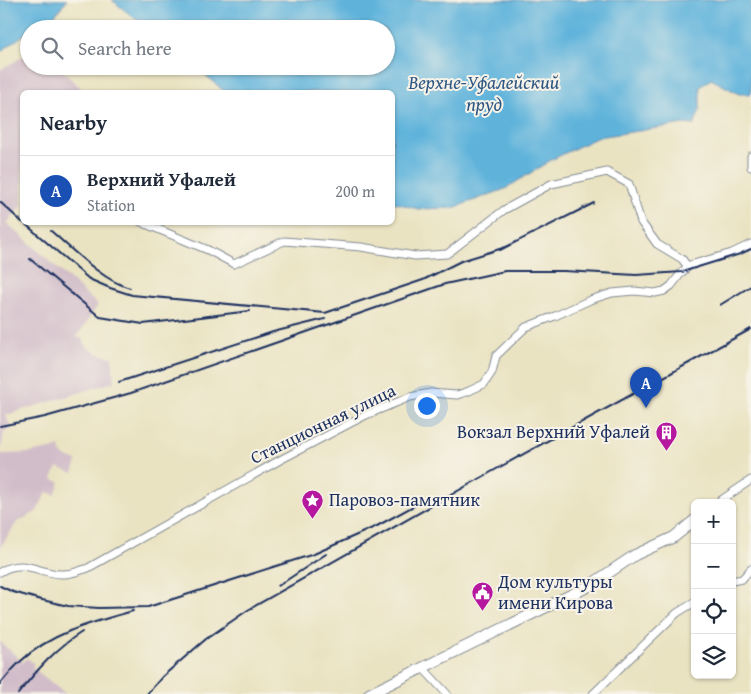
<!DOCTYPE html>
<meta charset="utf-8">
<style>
:root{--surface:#fff;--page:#f2f2f3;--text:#1f2937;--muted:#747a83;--line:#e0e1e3;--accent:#b5179e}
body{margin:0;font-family:"Gentium Book Plus",serif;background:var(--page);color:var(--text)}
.controls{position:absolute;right:15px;bottom:15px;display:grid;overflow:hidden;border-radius:8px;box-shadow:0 1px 4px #0004}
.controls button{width:45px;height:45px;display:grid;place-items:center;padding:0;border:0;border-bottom:1px solid var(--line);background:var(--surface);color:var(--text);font:25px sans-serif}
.you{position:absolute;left:426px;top:405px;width:18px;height:18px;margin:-12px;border:4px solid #fff;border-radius:50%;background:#1a73e8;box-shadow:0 0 0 8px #1a73e833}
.badge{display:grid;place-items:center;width:32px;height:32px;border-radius:50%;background:var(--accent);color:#fff;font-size:16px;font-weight:700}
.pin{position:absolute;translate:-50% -41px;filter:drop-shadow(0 1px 2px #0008)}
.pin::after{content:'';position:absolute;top:26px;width:18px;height:15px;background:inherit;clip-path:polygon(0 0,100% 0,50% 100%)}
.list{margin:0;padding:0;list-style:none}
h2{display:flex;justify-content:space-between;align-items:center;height:65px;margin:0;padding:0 20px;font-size:21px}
h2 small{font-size:16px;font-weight:400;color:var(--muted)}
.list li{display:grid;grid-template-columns:32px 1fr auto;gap:15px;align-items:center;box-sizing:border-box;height:70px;padding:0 20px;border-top:1px solid var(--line)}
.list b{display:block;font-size:19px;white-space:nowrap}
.list p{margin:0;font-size:16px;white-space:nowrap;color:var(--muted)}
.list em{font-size:16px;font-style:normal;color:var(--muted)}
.icon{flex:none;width:28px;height:28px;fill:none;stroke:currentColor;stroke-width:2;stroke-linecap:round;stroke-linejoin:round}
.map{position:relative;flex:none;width:751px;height:694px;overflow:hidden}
.search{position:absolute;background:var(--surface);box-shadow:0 1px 4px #0004;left:20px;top:20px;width:375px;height:55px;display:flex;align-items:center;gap:12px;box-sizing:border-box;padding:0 18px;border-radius:28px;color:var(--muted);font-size:19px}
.panel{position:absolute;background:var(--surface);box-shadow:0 1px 4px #0004;left:20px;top:90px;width:375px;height:135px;border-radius:8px}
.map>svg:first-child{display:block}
</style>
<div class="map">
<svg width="751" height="694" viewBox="0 0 751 694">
<rect width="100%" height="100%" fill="#f7f3e8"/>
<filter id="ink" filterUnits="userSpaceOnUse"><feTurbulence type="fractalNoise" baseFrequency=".02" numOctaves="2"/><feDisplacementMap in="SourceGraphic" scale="10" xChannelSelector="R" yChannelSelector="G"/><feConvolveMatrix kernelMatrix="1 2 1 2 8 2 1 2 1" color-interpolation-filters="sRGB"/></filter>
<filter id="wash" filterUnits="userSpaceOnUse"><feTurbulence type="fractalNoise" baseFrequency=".0096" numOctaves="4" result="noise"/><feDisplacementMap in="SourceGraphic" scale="20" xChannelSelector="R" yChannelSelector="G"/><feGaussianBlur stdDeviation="1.12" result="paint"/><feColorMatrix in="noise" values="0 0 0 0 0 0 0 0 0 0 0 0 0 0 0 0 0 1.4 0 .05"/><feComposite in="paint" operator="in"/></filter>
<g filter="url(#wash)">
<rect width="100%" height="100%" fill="#eae3c2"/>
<path fill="#d1bdc9" d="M29 53V66H57L85 92H22V206L7 223 98 305 76 338 82 337 86 346 96 353 112 357 114 382 6 415 11 429 4 431 2 445 0 450V70Z
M60 447 62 455 77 461 73 473 57 467 52 479 60 482 55 495 47 492 36 512 17 522 0 548V454L30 453Z
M0 642 23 662 27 658 34 664 32 667 66 694H0Z"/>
<path fill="#5fb3db" stroke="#3d719c" d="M0 0H67L55 15 33 29H29V31L0 52Z
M112 0H751V94H739L711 79 700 87V109L694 125 684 124 598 137 551 160 505 189 453 208 418 209 393 202 392 92H225L195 66H386V29H148Z"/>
</g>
<g filter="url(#ink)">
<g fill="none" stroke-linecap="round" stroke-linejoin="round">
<defs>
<path id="street" d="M751 156V167
M141 222 208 250 234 264 284 241 361 247 415 256 447 254 504 210 551 184 607 172 629 184 641 222 657 244 682 259 688 267
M717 503 751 480
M0 572C23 558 38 573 61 574 70 575 79 571 88 568L280 460 366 415 410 397 431 393 457 395 469 391 484 384 492 372 496 356 526 327 555 316 590 300 612 293 634 291 655 293 664 291 671 286 682 272 690 265 732 253 751 244
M732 581 742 579 751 569
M422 667 447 694
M593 694 677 613 695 602"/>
<path id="secondary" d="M369 694 589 586 635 555 674 537 695 520"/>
</defs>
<use href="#street" stroke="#828990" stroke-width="9"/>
<use href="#secondary" stroke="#828990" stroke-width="12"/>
<use href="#street" stroke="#fff" stroke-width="7"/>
<use href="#secondary" stroke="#fff" stroke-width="10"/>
<path stroke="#1b2f5e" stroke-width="2" d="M0 202 22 222
M23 222 89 279 110 288 132 295 325 313 423 280 461 261 506 247
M51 231C72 249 103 281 130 288
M500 250 594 203
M30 259 100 317 143 324 250 311
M720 305 751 286
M119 382 273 332 325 319
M0 426 45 417 131 393 445 284 505 271H564L636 275 682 272 740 254 751 249
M0 586 13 592 38 599 68 606 99 608 148 607 314 554 377 526 430 497
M278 586 326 554
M0 684C7 676 13 668 21 661 52 632 94 622 133 611
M18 694C37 670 56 648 82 632
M147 694 163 676 206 639 248 610 500 467 751 329"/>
</g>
</g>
<defs>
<symbol id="building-pin" viewBox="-11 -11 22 30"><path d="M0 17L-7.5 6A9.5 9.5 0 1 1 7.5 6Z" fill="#b5179e" stroke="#f7f3e8"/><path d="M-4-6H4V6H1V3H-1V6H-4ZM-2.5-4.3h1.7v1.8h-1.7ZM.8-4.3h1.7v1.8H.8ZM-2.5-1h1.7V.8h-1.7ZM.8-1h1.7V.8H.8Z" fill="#fff"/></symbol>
<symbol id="sight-pin" viewBox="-11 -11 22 30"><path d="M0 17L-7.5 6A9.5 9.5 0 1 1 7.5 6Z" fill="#b5179e" stroke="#f7f3e8"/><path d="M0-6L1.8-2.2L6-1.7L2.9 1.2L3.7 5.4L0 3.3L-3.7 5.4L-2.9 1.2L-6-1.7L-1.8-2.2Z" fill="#fff"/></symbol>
<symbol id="civic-pin" viewBox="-11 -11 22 30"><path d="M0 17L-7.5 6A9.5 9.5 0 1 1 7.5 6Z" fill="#b5179e" stroke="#f7f3e8"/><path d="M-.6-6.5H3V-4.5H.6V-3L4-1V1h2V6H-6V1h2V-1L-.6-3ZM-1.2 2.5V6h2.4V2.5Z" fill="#fff"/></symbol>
</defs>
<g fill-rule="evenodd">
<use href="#building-pin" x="654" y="420" width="25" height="34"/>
<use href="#sight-pin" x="300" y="488" width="25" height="34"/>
<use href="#civic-pin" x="470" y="580" width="25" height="34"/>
</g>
<g text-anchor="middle" stroke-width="4" stroke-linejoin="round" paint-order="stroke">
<g font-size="18" fill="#1b2f5e" stroke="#f7f3e8">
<text transform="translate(323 424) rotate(-26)" y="6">Станционная улица</text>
</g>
<g font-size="18" fill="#1b2f5e" stroke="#f7f3e8" text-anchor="start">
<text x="650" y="438" text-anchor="end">Вокзал Верхний Уфалей</text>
<text x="329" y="506">Паровоз-памятник</text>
<text x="498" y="588">Дом культуры<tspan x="498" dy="21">имени Кирова</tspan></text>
</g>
<g font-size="19" font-style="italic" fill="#2f5784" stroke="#f7f3e8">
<text x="484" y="89">Верхне-Уфалейский<tspan x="484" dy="22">пруд</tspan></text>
</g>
</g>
</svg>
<div class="controls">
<button>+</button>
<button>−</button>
<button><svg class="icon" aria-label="locate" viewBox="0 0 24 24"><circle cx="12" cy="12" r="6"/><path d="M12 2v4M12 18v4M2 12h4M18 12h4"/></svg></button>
<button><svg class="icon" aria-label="layers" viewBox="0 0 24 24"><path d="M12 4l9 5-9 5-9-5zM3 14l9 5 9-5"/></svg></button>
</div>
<div class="you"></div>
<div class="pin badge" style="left:646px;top:408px;background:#1a4fb4">A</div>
<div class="search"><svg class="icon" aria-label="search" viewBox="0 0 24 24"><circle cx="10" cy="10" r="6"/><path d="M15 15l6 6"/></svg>Search here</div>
<section class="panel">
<h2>Nearby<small></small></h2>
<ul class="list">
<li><span class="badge" style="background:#1a4fb4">A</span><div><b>Верхний Уфалей</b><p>Station</p></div><em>200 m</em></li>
</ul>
</section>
</div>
